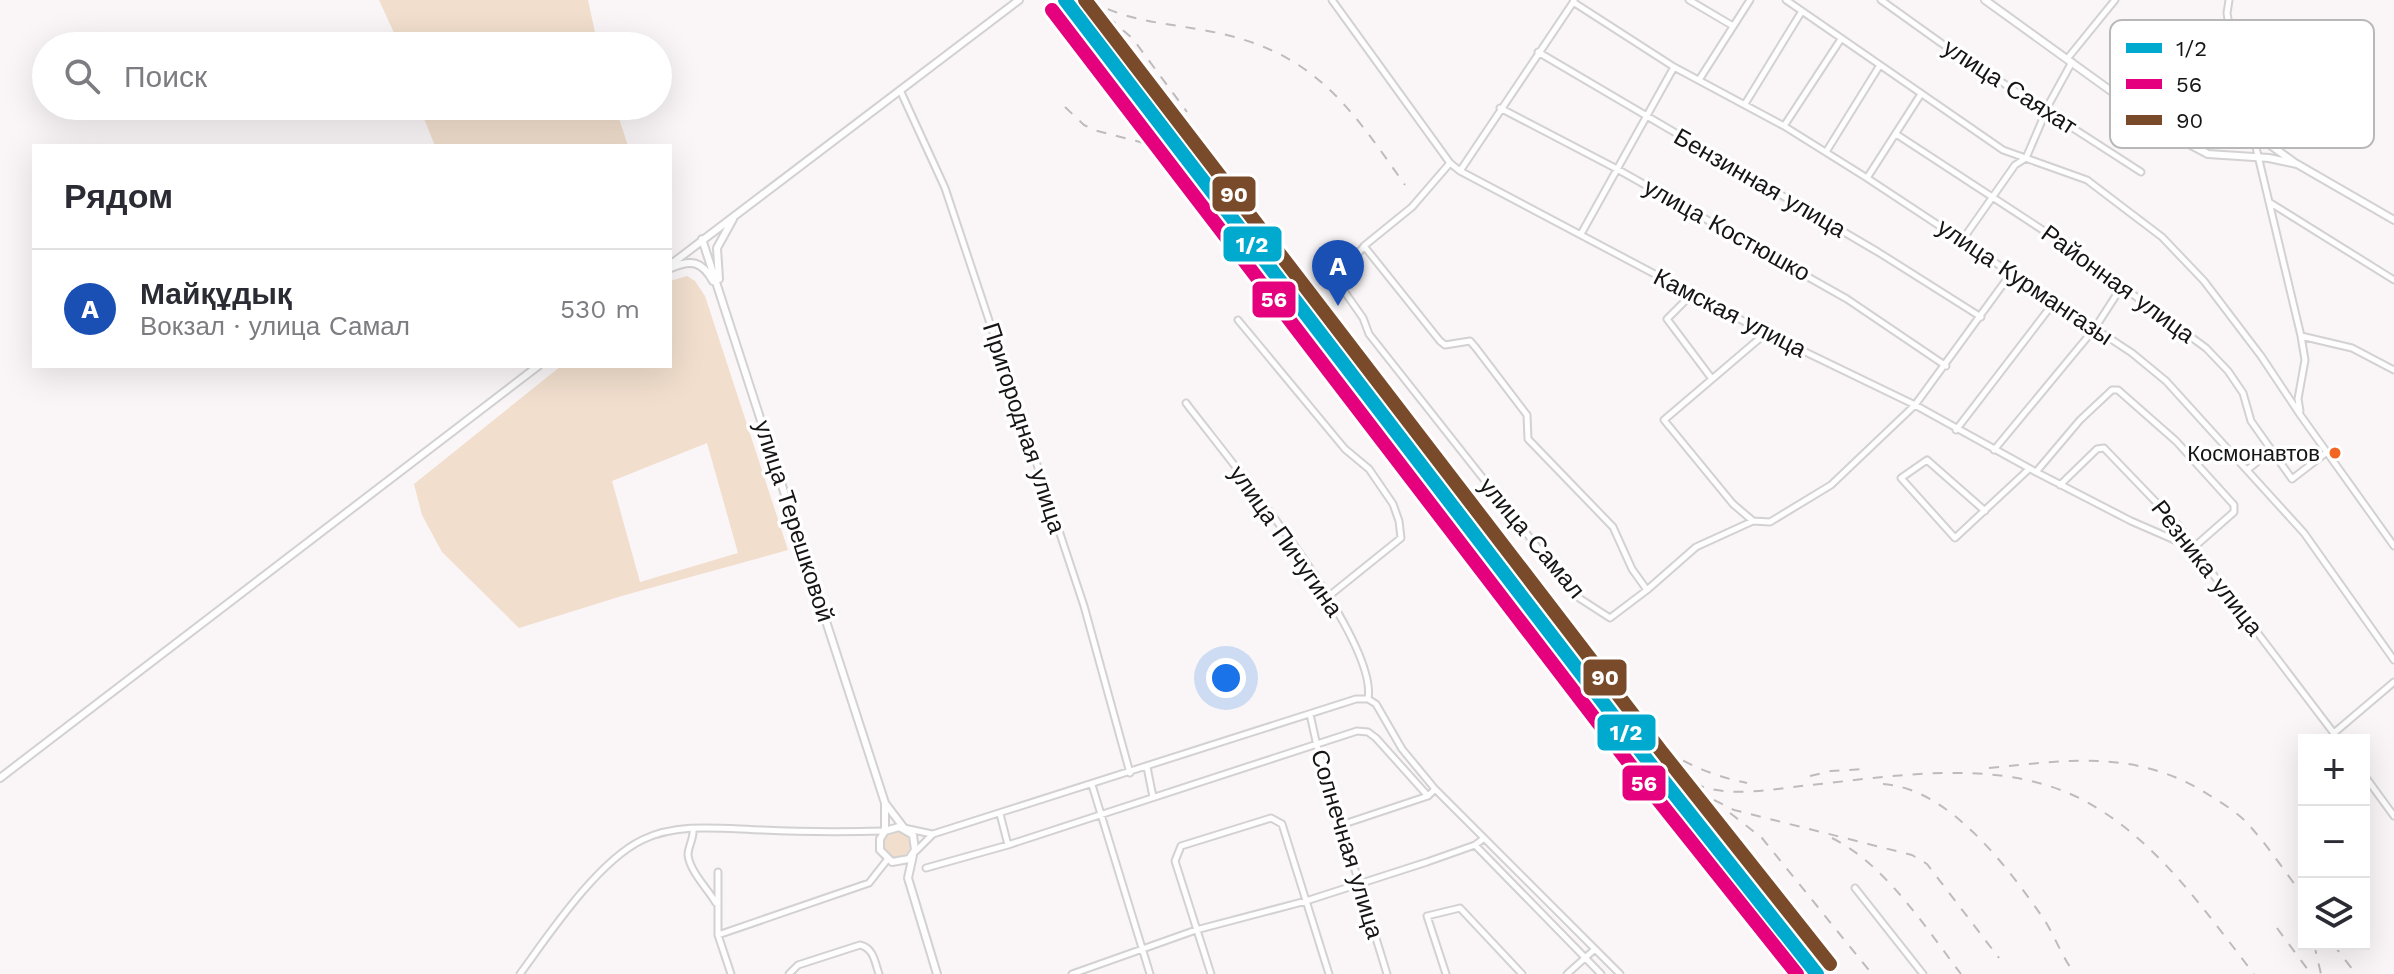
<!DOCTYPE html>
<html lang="ru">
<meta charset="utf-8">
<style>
:root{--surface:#fff;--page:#f7f7f7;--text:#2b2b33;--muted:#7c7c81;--line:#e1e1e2;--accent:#d93025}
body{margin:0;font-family:"Work Sans",sans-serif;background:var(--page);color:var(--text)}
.controls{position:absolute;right:24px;bottom:24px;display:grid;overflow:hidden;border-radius:0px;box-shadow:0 8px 32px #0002}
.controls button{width:72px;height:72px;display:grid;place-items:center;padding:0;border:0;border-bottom:2px solid var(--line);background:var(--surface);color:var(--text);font:40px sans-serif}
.you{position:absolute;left:1226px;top:678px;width:28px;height:28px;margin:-20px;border:6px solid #fff;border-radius:50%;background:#1a73e8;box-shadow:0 0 0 12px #1a73e833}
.badge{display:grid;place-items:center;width:52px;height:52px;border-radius:50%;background:var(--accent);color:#fff;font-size:26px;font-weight:700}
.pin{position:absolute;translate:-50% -66px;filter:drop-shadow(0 2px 4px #0008)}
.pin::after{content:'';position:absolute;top:42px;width:28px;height:24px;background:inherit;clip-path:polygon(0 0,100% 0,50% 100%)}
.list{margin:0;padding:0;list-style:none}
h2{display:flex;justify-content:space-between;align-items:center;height:104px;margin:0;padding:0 32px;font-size:34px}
h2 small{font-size:26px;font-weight:400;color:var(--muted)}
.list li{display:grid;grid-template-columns:52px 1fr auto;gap:24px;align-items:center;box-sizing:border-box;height:120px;padding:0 32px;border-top:2px solid var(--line)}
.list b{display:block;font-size:30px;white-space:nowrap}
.list p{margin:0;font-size:26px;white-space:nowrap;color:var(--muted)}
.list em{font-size:26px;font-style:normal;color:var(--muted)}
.icon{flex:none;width:44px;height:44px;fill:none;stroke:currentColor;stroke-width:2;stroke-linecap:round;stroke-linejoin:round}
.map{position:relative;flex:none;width:2394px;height:974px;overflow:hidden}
.search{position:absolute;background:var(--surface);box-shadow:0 8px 32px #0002;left:32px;top:32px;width:640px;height:88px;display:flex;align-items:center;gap:20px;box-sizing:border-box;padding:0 28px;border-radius:44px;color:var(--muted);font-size:30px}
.panel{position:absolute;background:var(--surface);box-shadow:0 8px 32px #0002;left:32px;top:144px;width:640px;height:224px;border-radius:0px}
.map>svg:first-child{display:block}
</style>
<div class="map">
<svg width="2394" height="974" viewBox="0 0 2394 974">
<rect width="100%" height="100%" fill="#faf6f7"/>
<path fill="#f1decd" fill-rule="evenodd" d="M379 0H588L598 46H400Z
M419 106H615L628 146H435Z
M687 276 695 281 705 296 788 550 625 595 519 628 442 552 422 515 414 484 561 366H670V281ZM707 443 738 553 640 582 612 481Z
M884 845a13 13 0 1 1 26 0a13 13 0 1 1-26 0Z"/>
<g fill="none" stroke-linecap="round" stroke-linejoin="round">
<defs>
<path id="minor" d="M1332 0 1450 163 1460 171 1766 333 1915 405 2036 472 2131 521 2193 548
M1689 0 1733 26
M1786 0 2003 150 2087 180 2162 237 2204 281 2261 356 2301 416 2394 546
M1881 0 1941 43 2141 172
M2229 0 2227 13 2233 51 2301 336 2305 360 2298 399 2300 411
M1573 2 1674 67 1784 126 1867 178 2132 353 2166 381 2304 533 2394 660
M1538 52 1878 252 1981 317
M2067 59 2115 0
M1699 80 1750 0
M900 90 945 188 1084 606 1130 773
M1745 104 1802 11
M1500 108 1617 169 1847 299 1946 366
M1784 126 1841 39
M1896 134 2064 244 2206 348 2228 371 2243 393 2251 421 2292 479 2327 452
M1826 152 1880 65
M1450 163 1412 207 1364 246 1440 341 1445 345 1470 341 1476 348 1527 415 1528 439 1613 527 1632 569 1647 590
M1460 171 1574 1
M1867 178 1921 94
M2269 202 2394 280
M1581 234 1674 67
M1963 239 2015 165 2026 158 2050 102 2072 62
M1364 246 1337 281 1363 318 1369 334 1576 596 1610 618 1647 590 1696 547 1753 521 1770 522 1831 485 1915 405 2012 272
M1692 294 1667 319 1712 379
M1238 320 1345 449 1369 469 1393 504 1399 521 1401 538 1329 596
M2301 336 2352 348 2394 370
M1186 403C1226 456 1379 638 1368 699
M1956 430 2055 301
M1994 450 2095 328 2122 286
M2247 470 2272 450
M2036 472 2080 420 2112 390H2118L2176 441 2234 505V512L2193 548
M2060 485 2097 449 2104 448 2179 526 2193 548 2339 740
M1985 511 1927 460 1901 478 1955 538 2029 469
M1753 521 1733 504 1664 420 1766 333
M1368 699 1376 704 1402 749 1435 789 1620 974
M1310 714 1317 746 1387 974
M2334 733 2394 682
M1147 767 1153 797
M2364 775 2394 816
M1092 785 1150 974
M1000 814 1008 845
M1341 825 1428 796 1435 789
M904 828 932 834
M693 829C694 839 688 846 688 855 690 872 708 889 716 903
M1475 845 1601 974
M916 851 933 834 1356 699H1368
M926 868 1008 845 1357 731 1368 732 1376 738 1428 796
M718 872V935L731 974
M1855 888 1923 974
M718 935 869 883 887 860
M520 974C550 933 597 862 642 840 679 822 724 829 763 830 803 832 844 832 885 831
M789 974 798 965 860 945C874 948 875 963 879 974
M1072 974 1196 930 1306 901 1427 862 1475 845 1483 839
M1211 974 1175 861 1181 846 1271 818 1282 824 1329 974
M1446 974 1427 916 1460 908 1522 974
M1567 974 1595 949"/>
<path id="major" d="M1985 0 2172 135 2208 154 2269 158 2297 164 2394 220
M2250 126 2262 139 2295 163
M702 239 885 803V831L880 839V850L892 862 909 859 915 850 913 835 899 827 885 831
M670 265 1019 0
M671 268C691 259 702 261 713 281
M719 279 717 248 733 219
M0 778 538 366
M885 803 904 828
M913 855 908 878 937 974"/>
</defs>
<use href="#minor" stroke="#d3d1d1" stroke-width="9"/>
<use href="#major" stroke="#d3d1d1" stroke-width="10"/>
<use href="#minor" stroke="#fefefe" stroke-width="5"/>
<use href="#major" stroke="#fefefe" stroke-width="6"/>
<path stroke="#bdbbbc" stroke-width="2" stroke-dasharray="10 10" stroke-linecap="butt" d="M1080 0 1117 40 1558 615 1618 706
M1090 0C1125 21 1164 23 1203 30 1311 49 1346 101 1405 185
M1108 17 1133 39 1187 112
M1065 107 1084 125 1094 130 1163 148 1172 153 1193 175
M1621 711C1654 749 1697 773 1747 783
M1636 730C1653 749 1670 772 1693 783 1725 798 1768 790 1801 786 1892 777 1996 756 2081 799 2155 837 2204 910 2254 974
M1989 768C2069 760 2137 749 2209 795 2222 803 2237 812 2248 824 2268 846 2286 873 2304 897
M1810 776 1831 771 1865 769
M1883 784C1948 788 2006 865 2041 915 2054 933 2061 956 2075 974
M1696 791 1734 810 1912 855 1927 864 1999 958
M1730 813 1762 838 1872 974
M1832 838C1886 865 1925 927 1961 974
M2277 928 2311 974
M2314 944 2321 974
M2333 944 2356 974"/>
<defs>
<path id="rail-1" d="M1065 0 1648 761 1817 974"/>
<path id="rail-2" d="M1052 10 1635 771 1797 974"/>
<path id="rail-3" d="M1085 0 1661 751 1830 964"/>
</defs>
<use href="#rail-1" stroke="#fff" stroke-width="20"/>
<use href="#rail-2" stroke="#fff" stroke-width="20"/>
<use href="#rail-3" stroke="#fff" stroke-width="20"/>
<use href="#rail-1" stroke="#00a9ce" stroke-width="14"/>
<use href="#rail-2" stroke="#e5007d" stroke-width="14"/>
<use href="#rail-3" stroke="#7a4b2a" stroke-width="14"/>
</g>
<circle fill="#f26522" stroke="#fff" stroke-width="3" cx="2335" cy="453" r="7"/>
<g text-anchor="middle" stroke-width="7" stroke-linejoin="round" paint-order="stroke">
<g font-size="22" fill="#161414" stroke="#fff" text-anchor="end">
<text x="2320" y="461">Космонавтов</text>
</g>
<g font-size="24" fill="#161414" stroke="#fff">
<text transform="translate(2010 87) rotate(33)" y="8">улица Саяхат</text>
<text transform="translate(1760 183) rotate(30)" y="8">Бензинная улица</text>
<text transform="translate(1727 230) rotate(29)" y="8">улица Костюшко</text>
<text transform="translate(2025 282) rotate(34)" y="8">улица Курмангазы</text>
<text transform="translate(2118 284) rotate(36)" y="8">Районная улица</text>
<text transform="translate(1730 313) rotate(27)" y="8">Камская улица</text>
<text transform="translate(1024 428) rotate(72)" y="8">Пригородная улица</text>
<text transform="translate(794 521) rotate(72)" y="8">улица Терешковой</text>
<text transform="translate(1532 538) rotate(50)" y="8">улица Самал</text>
<text transform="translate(1286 541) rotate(55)" y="8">улица Пичугина</text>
<text transform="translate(2207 568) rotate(52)" y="8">Резника улица</text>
<text transform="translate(1347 844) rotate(73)" y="8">Солнечная улица</text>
</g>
</g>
<rect x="2110" y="20" width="264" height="128" rx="12" fill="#fff" stroke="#b9b8b8" stroke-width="2"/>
<rect x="2126" y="43" width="36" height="10" fill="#00a9ce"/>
<rect x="2126" y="79" width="36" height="10" fill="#e5007d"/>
<rect x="2126" y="115" width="36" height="10" fill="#7a4b2a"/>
<g font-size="22" fill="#161414">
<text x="2176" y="56">1/2</text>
<text x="2176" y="92">56</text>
<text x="2176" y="128">90</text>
</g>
<g stroke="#fff" stroke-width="3">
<rect x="1211" y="175" width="46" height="38" rx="8" fill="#7a4b2a"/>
<rect x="1222" y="225" width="61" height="38" rx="8" fill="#00a9ce"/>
<rect x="1251" y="280" width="46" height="39" rx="8" fill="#e5007d"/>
<rect x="1582" y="658" width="46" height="39" rx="8" fill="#7a4b2a"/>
<rect x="1596" y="713" width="61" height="39" rx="8" fill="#00a9ce"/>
<rect x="1621" y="764" width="46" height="38" rx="8" fill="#e5007d"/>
</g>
<g font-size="22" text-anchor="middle" font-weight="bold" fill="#fff">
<text x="1234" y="202">90</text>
<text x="1252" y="252">1/2</text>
<text x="1274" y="307">56</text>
<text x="1605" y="685">90</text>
<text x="1626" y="740">1/2</text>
<text x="1644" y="791">56</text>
</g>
</svg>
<div class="controls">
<button>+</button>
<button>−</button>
<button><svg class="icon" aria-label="layers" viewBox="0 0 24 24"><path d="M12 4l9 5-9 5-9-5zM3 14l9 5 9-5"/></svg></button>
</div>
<div class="you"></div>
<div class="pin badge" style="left:1338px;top:306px;background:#1a4fb4">A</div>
<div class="search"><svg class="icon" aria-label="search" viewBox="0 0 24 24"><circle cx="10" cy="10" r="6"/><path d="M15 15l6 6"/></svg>Поиск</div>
<section class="panel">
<h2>Рядом<small></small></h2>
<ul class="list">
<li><span class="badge" style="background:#1a4fb4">A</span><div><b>Майқұдық</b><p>Вокзал · улица Самал</p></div><em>530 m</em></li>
</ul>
</section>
</div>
